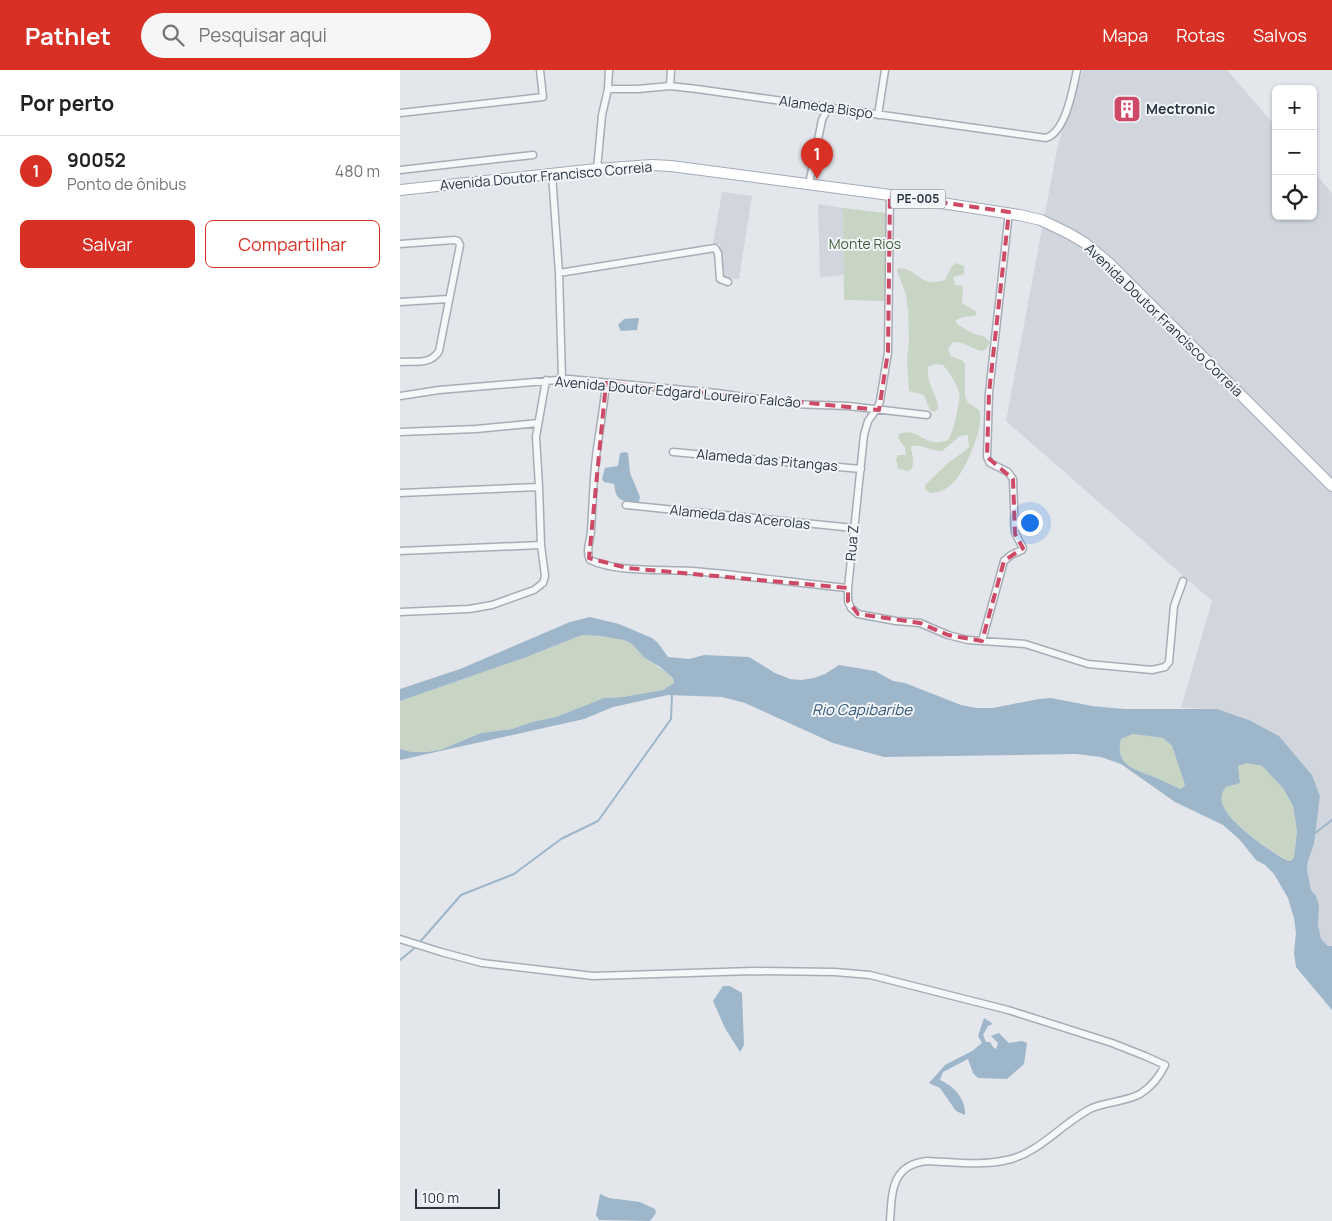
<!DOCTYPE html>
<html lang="pt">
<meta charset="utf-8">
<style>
:root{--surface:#fff;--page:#f6f6f6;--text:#222;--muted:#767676;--line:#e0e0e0;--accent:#d93025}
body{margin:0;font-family:Manrope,sans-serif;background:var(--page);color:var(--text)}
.controls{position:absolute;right:15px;top:15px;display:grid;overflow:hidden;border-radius:8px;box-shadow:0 1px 4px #0004}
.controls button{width:45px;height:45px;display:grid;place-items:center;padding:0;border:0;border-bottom:1px solid var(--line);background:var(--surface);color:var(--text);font:25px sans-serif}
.scale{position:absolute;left:15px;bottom:12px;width:85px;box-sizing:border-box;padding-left:5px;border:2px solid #2a3543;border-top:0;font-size:14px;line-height:18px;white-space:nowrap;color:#2a3543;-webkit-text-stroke:4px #f2f5f8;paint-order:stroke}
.you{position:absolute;left:629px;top:452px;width:18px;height:18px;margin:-12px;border:4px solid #fff;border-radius:50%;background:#1a73e8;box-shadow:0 0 0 8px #1a73e833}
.badge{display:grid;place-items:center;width:32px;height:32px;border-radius:50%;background:var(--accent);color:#fff;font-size:16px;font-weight:700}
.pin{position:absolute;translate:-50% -41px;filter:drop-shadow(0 1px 2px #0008)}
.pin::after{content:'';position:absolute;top:26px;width:18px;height:15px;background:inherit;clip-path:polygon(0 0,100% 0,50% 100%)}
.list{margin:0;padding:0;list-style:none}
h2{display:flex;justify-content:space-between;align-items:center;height:65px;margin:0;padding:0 20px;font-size:21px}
h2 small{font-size:16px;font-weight:400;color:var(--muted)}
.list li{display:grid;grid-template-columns:32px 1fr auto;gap:15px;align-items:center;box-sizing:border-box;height:70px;padding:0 20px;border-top:1px solid var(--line)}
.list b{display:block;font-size:19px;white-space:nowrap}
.list p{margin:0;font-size:16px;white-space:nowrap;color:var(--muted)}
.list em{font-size:16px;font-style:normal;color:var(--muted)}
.actions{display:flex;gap:10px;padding:15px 20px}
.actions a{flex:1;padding:11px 0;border:1px solid var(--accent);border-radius:8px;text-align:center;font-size:18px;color:var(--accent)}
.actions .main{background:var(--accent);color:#fff}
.icon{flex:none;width:28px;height:28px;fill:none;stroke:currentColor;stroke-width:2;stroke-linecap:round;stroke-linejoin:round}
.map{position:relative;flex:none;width:932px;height:1151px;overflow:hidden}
header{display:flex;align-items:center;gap:30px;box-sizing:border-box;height:70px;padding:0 25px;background:var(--accent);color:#fff}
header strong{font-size:24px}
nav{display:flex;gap:28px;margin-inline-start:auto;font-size:18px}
.search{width:350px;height:45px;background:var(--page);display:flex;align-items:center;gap:12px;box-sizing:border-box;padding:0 18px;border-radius:28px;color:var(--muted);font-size:19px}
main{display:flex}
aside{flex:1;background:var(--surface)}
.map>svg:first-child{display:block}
</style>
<header>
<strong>Pathlet</strong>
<div class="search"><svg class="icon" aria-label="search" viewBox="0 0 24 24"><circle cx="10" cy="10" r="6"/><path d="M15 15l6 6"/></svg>Pesquisar aqui</div>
<nav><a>Mapa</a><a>Rotas</a><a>Salvos</a></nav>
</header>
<main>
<aside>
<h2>Por perto<small></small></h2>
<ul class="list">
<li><span class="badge">1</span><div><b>90052</b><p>Ponto de ônibus</p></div><em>480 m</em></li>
</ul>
<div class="actions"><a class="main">Salvar</a><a>Compartilhar</a></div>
</aside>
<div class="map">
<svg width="932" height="1151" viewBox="0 0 932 1151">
<rect width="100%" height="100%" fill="#e3e6eb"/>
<path fill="#d1d5dd" d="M683 0H827L876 57V146H913V101L932 123V876H928L921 869 918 854 916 826 911 820 907 800 908 791 914 774 920 726 912 705 879 666 849 650 817 639 781 638 812 531 606 351 658 74Z
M322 122 352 126 339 209 320 207V174H313Z
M418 134 443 138 444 205 420 207Z"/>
<path fill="#c9d5c4" d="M443 138 486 143V231L444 230Z
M556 193 564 196V204L553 207 555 215 563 216 562 233 577 242 575 246 563 247 556 250 557 254 572 263 585 267 590 272 586 279 582 281C571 279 565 271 553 272L548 279 551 286 563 291 565 294V326L568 333 579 340C586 354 565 401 554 412 547 419 540 423 530 423L525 419V415L548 393 566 380 569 377 568 365 560 366 542 381C530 381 523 374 511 376 511 384 517 395 509 401L498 399 496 389 498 385H506L505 378 498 368 499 364C520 356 523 379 548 370 553 365 561 328 559 322 556 312 549 302 543 295L535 294 528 297C526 316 539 326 538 339L534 342 530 340 524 325 509 321 507 291 509 270 508 241 506 225 497 201 498 198C519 198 519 219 545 210L552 196Z
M182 565C197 566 221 565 233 575 238 579 242 585 247 589 256 596 265 601 273 608L274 613 263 620 223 627 204 628 156 647 132 652 112 659 81 663 40 680 27 682H12L0 679V631L124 588Z
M733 664 763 668 772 676 785 715 781 719C773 716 767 712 759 709 739 700 714 698 721 669Z
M846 693 862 696 883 718 893 736 897 761 894 787 891 791H888C871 781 829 753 823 735 820 728 822 722 826 717L834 715 840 708 838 702V695Z"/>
<path fill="#9eb6ca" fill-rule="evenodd" d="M239 248 237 260 221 261 218 255 224 249Z
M225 382 228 383 230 403 240 427 239 432C232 433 222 432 218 427 215 424 215 418 214 414L204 412 202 409 205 398 218 396 220 383Z
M190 547 219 554 252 568 258 573 268 587 289 589 304 585 349 587 375 603 390 609 401 610 414 608 425 604 439 595 475 601 493 611 505 613 561 635 576 638H593L639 629 651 628 692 636 724 639H817L849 650 879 666 912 705 920 726 914 774 908 791 907 800 911 820 916 826 919 835 918 854 921 869 928 876H932V940L896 897 894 883 896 863 894 848 888 828 874 804 865 795 856 790 839 769 823 755 775 732 721 694 701 687 676 684 484 687 433 673 345 633 322 627 268 625 213 637 184 649 0 690V679L12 682H27L40 680 81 663 112 659 132 652 156 647 204 628 223 627 263 620 274 613 273 608 260 597 245 588 232 574 224 570 201 566 182 565 124 588 0 631V619L60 599 170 552ZM733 664 763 668 772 676 785 715 781 719C773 716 766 712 759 709 739 700 714 698 721 669ZM846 693 862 696 883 718 893 736 897 761 894 787 891 791H888C871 782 829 753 823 735 820 728 822 722 826 717L840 713 838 696Z
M323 916H330L342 923 344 975 340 982 325 958 313 931Z
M584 948 593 954 588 956 583 965 586 972H590L593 977 596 979 598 973 591 966 599 963 609 973 622 971 627 973 624 994 607 1009 578 1008 573 1003 568 989 543 1002 540 1010C554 1016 566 1029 565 1045L556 1041 540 1018 529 1013 545 995 572 981 582 973 578 966Z
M200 1124 209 1128 240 1132 255 1139 256 1143 250 1151 199 1150 196 1145Z"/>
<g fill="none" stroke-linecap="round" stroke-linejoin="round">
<path stroke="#9eb6ca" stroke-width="2" d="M914 764 932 750
M19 873 61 825 114 804 161 769 198 751 271 649 272 625
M0 890 16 877"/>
<defs>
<path id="street" d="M270 16 271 0
M208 19H238L270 16 297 19 646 68C666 62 673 18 677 0
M0 43 143 27 140 0
M478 45 485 0
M197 99 202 45 208 19 209 0
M0 100 133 85
M152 104 159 203 162 308
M409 114 422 50 428 38
M490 125 488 282 480 331 478 337 468 351 464 365 448 518V531L451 538 458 544 496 551 520 553 548 565 568 570 625 574 688 594 752 600 765 597 769 592 774 536 783 511
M0 174 54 170 58 171 60 175 39 281C31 295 14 291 0 292
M159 203 315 178 318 183 320 209 328 212
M0 232 48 229
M206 313C204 335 200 357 197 379 193 406 193 433 191 460 191 469 185 481 190 490 218 503 262 499 292 501 344 505 396 513 448 518
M0 326 39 320 169 309 317 323 392 334 448 336 527 345
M0 362 76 359 138 353
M273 382 461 399
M0 423 139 417
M226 435 454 458
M0 481 141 475
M0 542 69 539 92 535 134 520 143 513 145 506 141 475 139 417 136 367 146 310
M582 571 604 491 611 485 622 480 623 478 615 463 613 409 608 402 590 393 587 387 589 323 609 142
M0 869 41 882 82 893 193 906 353 901 435 902 470 905 608 940 712 973 745 986 765 995C759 1008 751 1017 740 1024 728 1031 707 1032 692 1038 663 1052 640 1083 607 1090 582 1096 553 1092 527 1091 491 1095 492 1122 490 1151"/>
<path id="primary" d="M0 120 197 99 252 95 271 96 490 125 619 145 641 150 668 163 685 173 709 193 932 416"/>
</defs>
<use href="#street" stroke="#a8adb5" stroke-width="9"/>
<use href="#primary" stroke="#a2abb6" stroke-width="12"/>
<use href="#street" stroke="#f5f7f9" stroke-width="6"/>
<use href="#primary" stroke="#fff" stroke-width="10"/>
</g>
<path fill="none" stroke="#ce4965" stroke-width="4" stroke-dasharray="10 6" stroke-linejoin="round" d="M490 125 609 142 589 323 587 387 613 409 615 464 623 478 604 491 582 571 548 565 520 553 458 544 448 531V518L227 498 189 488 206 313 479 340 488 282Z"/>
<defs>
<symbol id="building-square" viewBox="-11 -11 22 22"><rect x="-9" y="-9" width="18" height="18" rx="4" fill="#ce4965" stroke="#f2f5f8"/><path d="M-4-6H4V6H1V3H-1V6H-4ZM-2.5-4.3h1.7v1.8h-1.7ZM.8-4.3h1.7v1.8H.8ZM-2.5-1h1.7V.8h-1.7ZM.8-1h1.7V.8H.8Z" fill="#fff"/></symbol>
</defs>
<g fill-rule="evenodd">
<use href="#building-square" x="711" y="23" width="32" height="32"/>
</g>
<g text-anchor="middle" stroke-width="4" stroke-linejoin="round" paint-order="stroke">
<rect fill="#f2f5f8" stroke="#666f79" stroke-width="1" x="490.5" y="119.5" width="55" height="19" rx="4"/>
<g font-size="12" font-weight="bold" fill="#2a3543">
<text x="518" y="133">PE-005</text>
</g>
<g font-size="14" fill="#2a3543" stroke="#f2f5f8">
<text transform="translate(426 37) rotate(8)" y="5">Alameda Bispo</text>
<text transform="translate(146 106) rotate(-5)" y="5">Avenida Doutor Francisco Correia</text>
<text transform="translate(764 250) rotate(44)" y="5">Avenida Doutor Francisco Correia</text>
<text transform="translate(278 322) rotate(5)" y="5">Avenida Doutor Edgard Loureiro Falcão</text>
<text transform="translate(367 390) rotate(5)" y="5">Alameda das Pitangas</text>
<text transform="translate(340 447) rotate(6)" y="5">Alameda das Acerolas</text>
<text transform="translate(452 473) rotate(-85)" y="5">Rua Z</text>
</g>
<g font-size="14" font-weight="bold" fill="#2a3543" stroke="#f2f5f8" text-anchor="start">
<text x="746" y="44">Mectronic</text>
</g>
<g font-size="14" fill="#415f38" stroke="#f2f5f8">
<text x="465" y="179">Monte Rios</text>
</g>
<g font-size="15" font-style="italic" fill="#345677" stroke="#f2f5f8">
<text x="462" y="645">Rio Capibaribe</text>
</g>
</g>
</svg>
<div class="controls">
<button>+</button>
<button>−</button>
<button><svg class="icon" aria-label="locate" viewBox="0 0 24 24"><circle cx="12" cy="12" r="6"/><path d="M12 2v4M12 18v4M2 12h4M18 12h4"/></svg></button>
</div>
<div class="scale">100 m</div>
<div class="you"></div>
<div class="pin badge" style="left:417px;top:109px">1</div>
</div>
</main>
